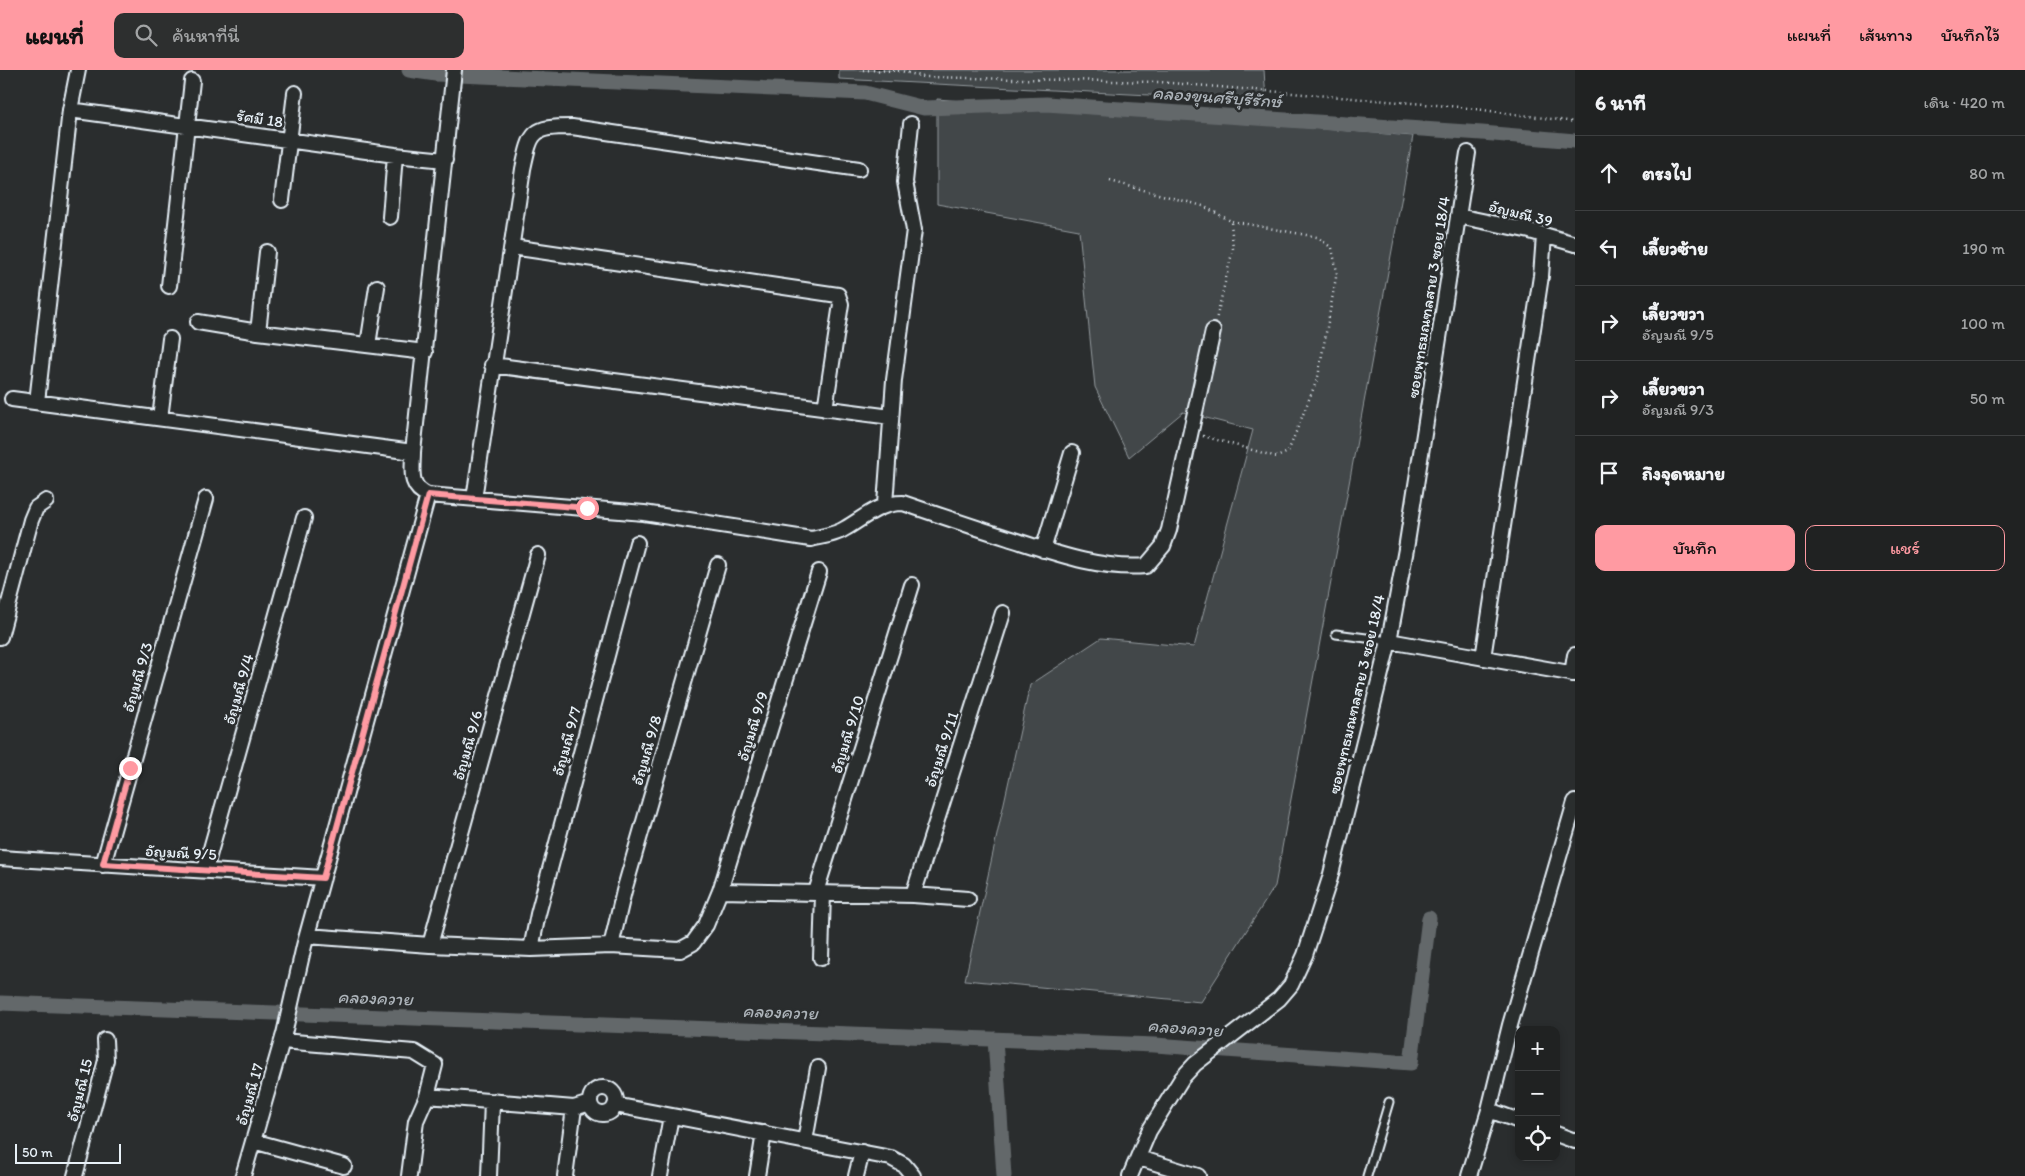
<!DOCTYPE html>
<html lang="th">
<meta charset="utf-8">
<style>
:root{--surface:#202222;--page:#2d2f2f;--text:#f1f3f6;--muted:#a2a4a5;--line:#3d3f40;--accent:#ff9aa2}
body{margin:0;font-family:Itim,"Playpen Sans Thai",sans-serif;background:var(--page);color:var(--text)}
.controls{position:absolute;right:15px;bottom:15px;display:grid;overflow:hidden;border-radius:10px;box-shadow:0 2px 8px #0003}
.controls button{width:45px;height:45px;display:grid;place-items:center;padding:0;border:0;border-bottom:1px solid var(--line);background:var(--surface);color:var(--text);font:25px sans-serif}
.scale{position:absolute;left:15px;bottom:12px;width:106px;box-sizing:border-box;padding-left:5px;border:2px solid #e8f1f8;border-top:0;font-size:14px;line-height:18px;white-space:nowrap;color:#e8f1f8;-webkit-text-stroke:4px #2a2d2e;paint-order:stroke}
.stop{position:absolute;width:15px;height:15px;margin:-11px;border:4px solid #ff9aa2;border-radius:50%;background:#fff}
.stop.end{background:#ff9aa2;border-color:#fff;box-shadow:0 1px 5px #0008}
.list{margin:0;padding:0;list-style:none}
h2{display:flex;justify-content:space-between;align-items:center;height:65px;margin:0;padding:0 20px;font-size:21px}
h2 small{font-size:16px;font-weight:400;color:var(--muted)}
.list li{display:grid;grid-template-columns:32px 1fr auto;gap:15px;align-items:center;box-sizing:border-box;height:75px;padding:0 20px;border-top:1px solid var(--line)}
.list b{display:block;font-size:19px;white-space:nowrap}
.list p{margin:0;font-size:16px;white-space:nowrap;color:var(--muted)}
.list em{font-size:16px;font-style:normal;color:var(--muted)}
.actions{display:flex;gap:10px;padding:15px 20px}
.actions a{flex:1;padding:11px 0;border:1px solid var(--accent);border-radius:10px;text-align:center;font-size:18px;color:var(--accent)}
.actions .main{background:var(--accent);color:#111}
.icon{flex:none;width:28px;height:28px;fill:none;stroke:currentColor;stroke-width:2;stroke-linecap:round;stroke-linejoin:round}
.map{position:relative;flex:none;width:1575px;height:1106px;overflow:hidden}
header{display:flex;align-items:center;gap:30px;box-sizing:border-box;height:70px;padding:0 25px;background:var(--accent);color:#111}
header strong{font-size:24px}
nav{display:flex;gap:28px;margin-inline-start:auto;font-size:18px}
.search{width:350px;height:45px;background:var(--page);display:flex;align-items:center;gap:12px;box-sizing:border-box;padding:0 18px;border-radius:10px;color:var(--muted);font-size:19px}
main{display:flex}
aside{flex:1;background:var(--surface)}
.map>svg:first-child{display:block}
</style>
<header>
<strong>แผนที่</strong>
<div class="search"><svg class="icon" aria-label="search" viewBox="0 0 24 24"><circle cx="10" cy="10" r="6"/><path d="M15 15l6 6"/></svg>ค้นหาที่นี่</div>
<nav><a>แผนที่</a><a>เส้นทาง</a><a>บันทึกไว้</a></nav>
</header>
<main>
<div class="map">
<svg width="1575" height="1106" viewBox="0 0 1575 1106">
<rect width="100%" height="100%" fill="#2a2d2e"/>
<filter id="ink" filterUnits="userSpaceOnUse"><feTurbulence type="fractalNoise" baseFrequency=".02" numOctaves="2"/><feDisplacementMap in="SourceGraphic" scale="10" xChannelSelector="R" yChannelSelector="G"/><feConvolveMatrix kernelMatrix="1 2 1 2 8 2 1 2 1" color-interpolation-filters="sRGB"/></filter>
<g filter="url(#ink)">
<path fill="#424648" stroke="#959ca0" d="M839 0H1264L1266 31 839 9Z
M937 29 1413 66 1275 816 1201 932 965 910 1030 615 1101 568 1194 577 1253 360 1183 342 1129 387 1095 317 1079 160 937 134Z"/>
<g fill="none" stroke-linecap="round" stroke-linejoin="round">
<path stroke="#63686b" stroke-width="15" d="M409 0 436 4 865 23 924 38 1046 34 1482 63 1575 71
M0 933 1155 975 1411 993 1429 848
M995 969 1004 1106"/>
<defs>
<path id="lane" d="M1336 564 1389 571
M1367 1106 1389 1032"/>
<path id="street" d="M454 0 413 382C413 400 408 417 428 425L644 443 811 469C823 466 836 465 846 458 865 447 879 433 903 433 938 445 973 457 1008 468 1052 482 1100 500 1146 496L1163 476 1169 460 1213 261
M70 40 395 85 445 90
M282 130 295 23
M1458 146 1530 161 1575 174
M390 147 395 85
M512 177 838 225 841 234 825 339
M169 216 192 11
M198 252 258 262 425 282
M258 262 267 182
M368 275 377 217
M492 295 891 347
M12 329 413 382
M37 332 70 40 78 0
M160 348 170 269
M474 429 523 99C531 61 532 57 572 57L859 99
M885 434 894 310 914 160 905 112 911 54
M1043 480 1072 383
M0 567 31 450 36 438 46 431
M1389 571 1575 604
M1483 588 1541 206 1544 166
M1572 604 1575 585
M0 788 323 808
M103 795 206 429
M205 800 304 448
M720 821 819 502
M816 822 912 515
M913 825 1003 543
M307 866 430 875 531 879 611 876 680 880 693 873 706 855 720 821 913 825 968 829
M430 875 538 485
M611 876 624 821 718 495
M531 879 538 844 637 473
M821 888 823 823
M282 971 414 982 435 995 427 1026 574 1038 590 1033
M590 1031a13 13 0 1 1 26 0a13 13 0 1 1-26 0Z
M615 1035 891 1088 904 1095 913 1106
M1489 1040 1519 1051
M1556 1064 1575 1071
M253 1071 344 1096
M805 1071 818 998
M1139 1088 1198 1106
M75 1106 106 990 105 970
M243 1106 284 964 304 876 428 425
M409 1106 416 1051 427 1026
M489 1106 492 1032
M565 1106 574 1038
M660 1106 671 1046
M757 1106 764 1063
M856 1106 862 1082
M1130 1106 1149 1061 1182 1008 1195 994 1279 929 1291 915 1305 885 1330 808 1389 571 1406 479 1468 83
M1469 1106 1489 1040 1510 955 1575 732"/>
</defs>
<use href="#lane" stroke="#e8f1f8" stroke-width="11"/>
<use href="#street" stroke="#e8f1f8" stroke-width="18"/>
<path stroke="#e8f1f8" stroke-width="2.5" stroke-dasharray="1 4" stroke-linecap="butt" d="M863 0 901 1 924 7 1159 12 1460 37 1575 52
M1110 111 1203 136 1231 151 1233 179 1216 250
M1203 366 1277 387 1288 382 1318 307 1337 202 1332 178 1317 167 1231 151"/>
<use href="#lane" stroke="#2a2d2e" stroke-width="7"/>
<use href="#street" stroke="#2a2d2e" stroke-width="14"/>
</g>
</g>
<g fill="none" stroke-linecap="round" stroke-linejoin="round" filter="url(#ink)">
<path stroke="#ff9aa2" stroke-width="6" d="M130 698 103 794 323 808 428 425 587 438"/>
</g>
<g text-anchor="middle" stroke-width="5" stroke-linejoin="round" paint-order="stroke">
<g font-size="16" fill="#e8f1f8" stroke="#2a2d2e">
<text transform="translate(260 48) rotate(9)" y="6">รัศมี 18</text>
<text transform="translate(1521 143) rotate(14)" y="6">อัญมณี 39</text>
<text transform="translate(1428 227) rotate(-81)" y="6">ซอยพุทธมณฑลสาย 3 ซอย 18/4</text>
<text transform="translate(137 607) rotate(-74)" y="6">อัญมณี 9/3</text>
<text transform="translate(238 619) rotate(-74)" y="6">อัญมณี 9/4</text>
<text transform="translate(1356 624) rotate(-77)" y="6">ซอยพุทธมณฑลสาย 3 ซอย 18/4</text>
<text transform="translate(752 656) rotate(-73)" y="6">อัญมณี 9/9</text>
<text transform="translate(847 664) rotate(-73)" y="6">อัญมณี 9/10</text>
<text transform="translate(566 671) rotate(-75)" y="6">อัญมณี 9/7</text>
<text transform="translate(467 675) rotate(-74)" y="6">อัญมณี 9/6</text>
<text transform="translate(941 679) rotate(-72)" y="6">อัญมณี 9/11</text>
<text transform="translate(646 680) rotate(-74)" y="6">อัญมณี 9/8</text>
<text transform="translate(181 782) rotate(3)" y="6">อัญมณี 9/5</text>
<text transform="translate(79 1020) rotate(-76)" y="6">อัญมณี 15</text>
<text transform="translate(249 1024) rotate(-74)" y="6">อัญมณี 17</text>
</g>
<g font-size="18" font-style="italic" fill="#acb3b9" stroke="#2a2d2e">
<text transform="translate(1217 27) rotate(4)" y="6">คลองขุนศรีบุรีรักษ์</text>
<text transform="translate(375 928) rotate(2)" y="6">คลองควาย</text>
<text transform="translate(780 942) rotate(2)" y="6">คลองควาย</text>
<text transform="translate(1185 958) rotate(4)" y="6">คลองควาย</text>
</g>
</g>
</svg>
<div class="controls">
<button>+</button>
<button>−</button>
<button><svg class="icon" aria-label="locate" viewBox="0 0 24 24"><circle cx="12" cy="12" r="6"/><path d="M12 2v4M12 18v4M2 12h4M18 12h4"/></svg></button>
</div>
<div class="scale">50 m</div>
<div class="stop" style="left:587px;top:438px"></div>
<div class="stop end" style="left:130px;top:698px"></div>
</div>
<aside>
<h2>6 นาที<small>เดิน · 420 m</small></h2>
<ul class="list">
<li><svg class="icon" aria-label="ahead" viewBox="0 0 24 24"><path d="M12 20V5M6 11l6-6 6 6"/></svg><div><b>ตรงไป</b></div><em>80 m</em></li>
<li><svg class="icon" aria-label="left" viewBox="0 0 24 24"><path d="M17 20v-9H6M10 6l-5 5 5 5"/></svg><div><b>เลี้ยวซ้าย</b></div><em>190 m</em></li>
<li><svg class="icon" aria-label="right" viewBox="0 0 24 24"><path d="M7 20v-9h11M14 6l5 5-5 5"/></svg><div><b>เลี้ยวขวา</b><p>อัญมณี 9/5</p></div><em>100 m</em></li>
<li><svg class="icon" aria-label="right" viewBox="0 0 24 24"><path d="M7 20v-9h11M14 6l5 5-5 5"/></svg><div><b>เลี้ยวขวา</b><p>อัญมณี 9/3</p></div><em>50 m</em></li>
<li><svg class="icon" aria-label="arrive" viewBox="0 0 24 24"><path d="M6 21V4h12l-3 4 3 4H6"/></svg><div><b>ถึงจุดหมาย</b></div></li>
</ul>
<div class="actions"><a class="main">บันทึก</a><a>แชร์</a></div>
</aside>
</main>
